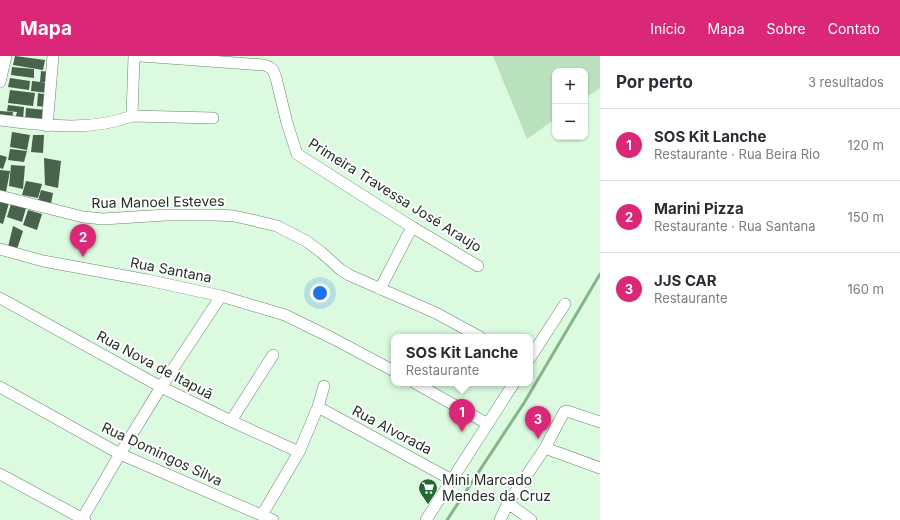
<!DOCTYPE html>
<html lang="pt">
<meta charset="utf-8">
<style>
:root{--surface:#fff;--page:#f2f2f3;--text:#2b2b33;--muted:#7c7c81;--line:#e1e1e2;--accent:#db2777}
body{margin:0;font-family:Inter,sans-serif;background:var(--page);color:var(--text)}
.controls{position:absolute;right:12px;top:12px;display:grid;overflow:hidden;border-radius:8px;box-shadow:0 1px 3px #0004}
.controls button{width:36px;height:36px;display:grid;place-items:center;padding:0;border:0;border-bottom:1px solid var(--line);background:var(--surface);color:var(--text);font:20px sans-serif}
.you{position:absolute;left:320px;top:237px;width:14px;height:14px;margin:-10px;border:3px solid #fff;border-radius:50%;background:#1a73e8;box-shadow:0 0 0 6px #1a73e833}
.badge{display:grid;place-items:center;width:26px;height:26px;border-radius:50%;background:var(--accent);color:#fff;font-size:13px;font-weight:700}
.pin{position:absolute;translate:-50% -33px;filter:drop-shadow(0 1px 2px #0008)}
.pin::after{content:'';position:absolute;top:21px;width:14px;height:12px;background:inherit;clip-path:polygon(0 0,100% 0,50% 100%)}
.popup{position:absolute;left:391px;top:278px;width:142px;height:52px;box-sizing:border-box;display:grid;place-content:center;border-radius:8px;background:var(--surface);filter:drop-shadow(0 1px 3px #0005);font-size:13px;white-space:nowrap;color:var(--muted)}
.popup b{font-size:15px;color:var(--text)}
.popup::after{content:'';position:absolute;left:50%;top:100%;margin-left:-8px;border:8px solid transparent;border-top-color:var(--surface)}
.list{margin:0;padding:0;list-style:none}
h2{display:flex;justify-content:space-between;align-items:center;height:52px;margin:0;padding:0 16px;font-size:17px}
h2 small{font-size:13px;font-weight:400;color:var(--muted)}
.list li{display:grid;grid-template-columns:26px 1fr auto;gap:12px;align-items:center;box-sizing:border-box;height:72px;padding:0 16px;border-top:1px solid var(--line)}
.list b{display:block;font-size:15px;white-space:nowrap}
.list p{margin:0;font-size:13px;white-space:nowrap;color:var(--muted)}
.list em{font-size:13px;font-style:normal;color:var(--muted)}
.map{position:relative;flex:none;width:600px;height:464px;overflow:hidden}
header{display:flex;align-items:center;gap:24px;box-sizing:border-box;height:56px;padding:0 20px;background:var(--accent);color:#fff}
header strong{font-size:19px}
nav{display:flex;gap:22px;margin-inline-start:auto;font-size:14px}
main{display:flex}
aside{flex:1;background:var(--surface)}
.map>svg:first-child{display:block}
</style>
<header>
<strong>Mapa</strong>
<nav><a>Início</a><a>Mapa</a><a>Sobre</a><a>Contato</a></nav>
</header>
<main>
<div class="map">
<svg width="600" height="464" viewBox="0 0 600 464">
<rect width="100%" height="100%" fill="#dcfadf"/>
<path fill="#b9e1bd" d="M493 0H600V32L585 42V15H555V63L527 83Z"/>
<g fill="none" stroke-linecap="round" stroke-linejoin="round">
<path stroke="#85b48b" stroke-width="3" d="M447 464 524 347 600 218"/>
</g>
<path fill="#48624c" d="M15 0 45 4 43 14 13 9Z
M12 11 34 13V22L11 19Z
M41 15 50 16 49 26H40Z
M10 22 30 25 29 34 8 31Z
M32 25 49 27 48 37 31 35Z
M10 34 35 37 33 50 8 47Z
M38 37 48 39 47 51 37 50Z
M8 49 24 51 23 64 15 63 17 56 7 55Z
M26 52 46 54V67L25 65Z
M0 55 13 56 12 63 0 62Z
M12 76 30 79 27 94 10 91Z
M33 79H44L43 97 31 96Z
M10 93 27 95 24 106 8 104Z
M0 99 7 101 3 113 0 112Z
M44 102 61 105 58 132 45 129Z
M11 109 25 110 23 133 9 130Z
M0 114 10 115 6 136 0 134Z
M26 125 42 128 38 142 22 139Z
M41 134 53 137 51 148 38 145Z
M0 145 9 147 3 168 0 167Z
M11 148 26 152 22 166 7 161Z
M28 154 42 158 37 174 23 169Z
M13 170 23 175 17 193 8 191Z"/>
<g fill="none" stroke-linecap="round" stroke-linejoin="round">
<defs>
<path id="minor" d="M141 0 264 9 269 11 273 14 276 22 287 67 297 98 412 171 478 210
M0 26 6 0
M132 60 134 0
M0 64C43 69 90 76 132 60L213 62
M47 70 53 0
M0 140 83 161 103 163 166 159H216L234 160 252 164 277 170 306 185 321 196 341 214 349 219 436 257 480 281
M0 193 43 205 147 224 221 240 285 259 332 282 394 315
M380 233 412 171
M0 242 161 331 231 365 299 396
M530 302 565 248
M415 327 488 368
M0 331 120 398 273 464
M318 351 452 424
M231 365 273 299
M545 392 600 412
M0 418 85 464
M508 447 531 464
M262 459 299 396 318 351 324 330
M82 463 120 398 161 331 221 240
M426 464 514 327
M500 464 508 447 545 392 564 356 567 355 600 366"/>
</defs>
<use href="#minor" stroke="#6b866e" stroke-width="12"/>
<use href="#minor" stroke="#fff" stroke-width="11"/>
</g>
<defs>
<symbol id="supermarket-pin" viewBox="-11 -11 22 30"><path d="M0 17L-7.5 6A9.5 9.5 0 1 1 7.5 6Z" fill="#246934" stroke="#fefefe"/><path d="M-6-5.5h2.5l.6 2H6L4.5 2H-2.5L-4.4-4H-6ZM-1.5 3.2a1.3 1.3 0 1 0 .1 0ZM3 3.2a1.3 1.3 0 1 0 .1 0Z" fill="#fff"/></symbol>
</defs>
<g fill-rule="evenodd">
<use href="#supermarket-pin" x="417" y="421" width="22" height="30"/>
</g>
<g text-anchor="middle" stroke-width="4" stroke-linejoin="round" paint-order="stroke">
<g font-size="14" fill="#232f25" stroke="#fefefe">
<text transform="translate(395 139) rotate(32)" y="5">Primeira Travessa José Araujo</text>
<text transform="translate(158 146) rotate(-1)" y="5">Rua Manoel Esteves</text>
<text transform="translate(171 214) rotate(11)" y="5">Rua Santana</text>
<text transform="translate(155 309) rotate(28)" y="5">Rua Nova de Itapuã</text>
<text transform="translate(392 374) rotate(28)" y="5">Rua Alvorada</text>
<text transform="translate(162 398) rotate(25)" y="5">Rua Domingos Silva</text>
</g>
<g font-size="14" fill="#232f25" stroke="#fefefe" text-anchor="start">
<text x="442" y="429">Mini Marcado<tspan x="442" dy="16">Mendes da Cruz</tspan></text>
</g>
</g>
</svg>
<div class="controls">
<button>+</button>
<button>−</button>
</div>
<div class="you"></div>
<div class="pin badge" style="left:462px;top:376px">1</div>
<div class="popup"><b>SOS Kit Lanche</b>Restaurante</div>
<div class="pin badge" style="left:83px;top:201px">2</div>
<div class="pin badge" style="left:538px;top:383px">3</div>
</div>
<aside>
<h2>Por perto<small>3 resultados</small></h2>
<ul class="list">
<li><span class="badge">1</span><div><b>SOS Kit Lanche</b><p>Restaurante · Rua Beira Rio</p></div><em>120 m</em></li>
<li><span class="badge">2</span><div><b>Marini Pizza</b><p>Restaurante · Rua Santana</p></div><em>150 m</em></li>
<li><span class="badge">3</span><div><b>JJS CAR</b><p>Restaurante</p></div><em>160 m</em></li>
</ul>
</aside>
</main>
